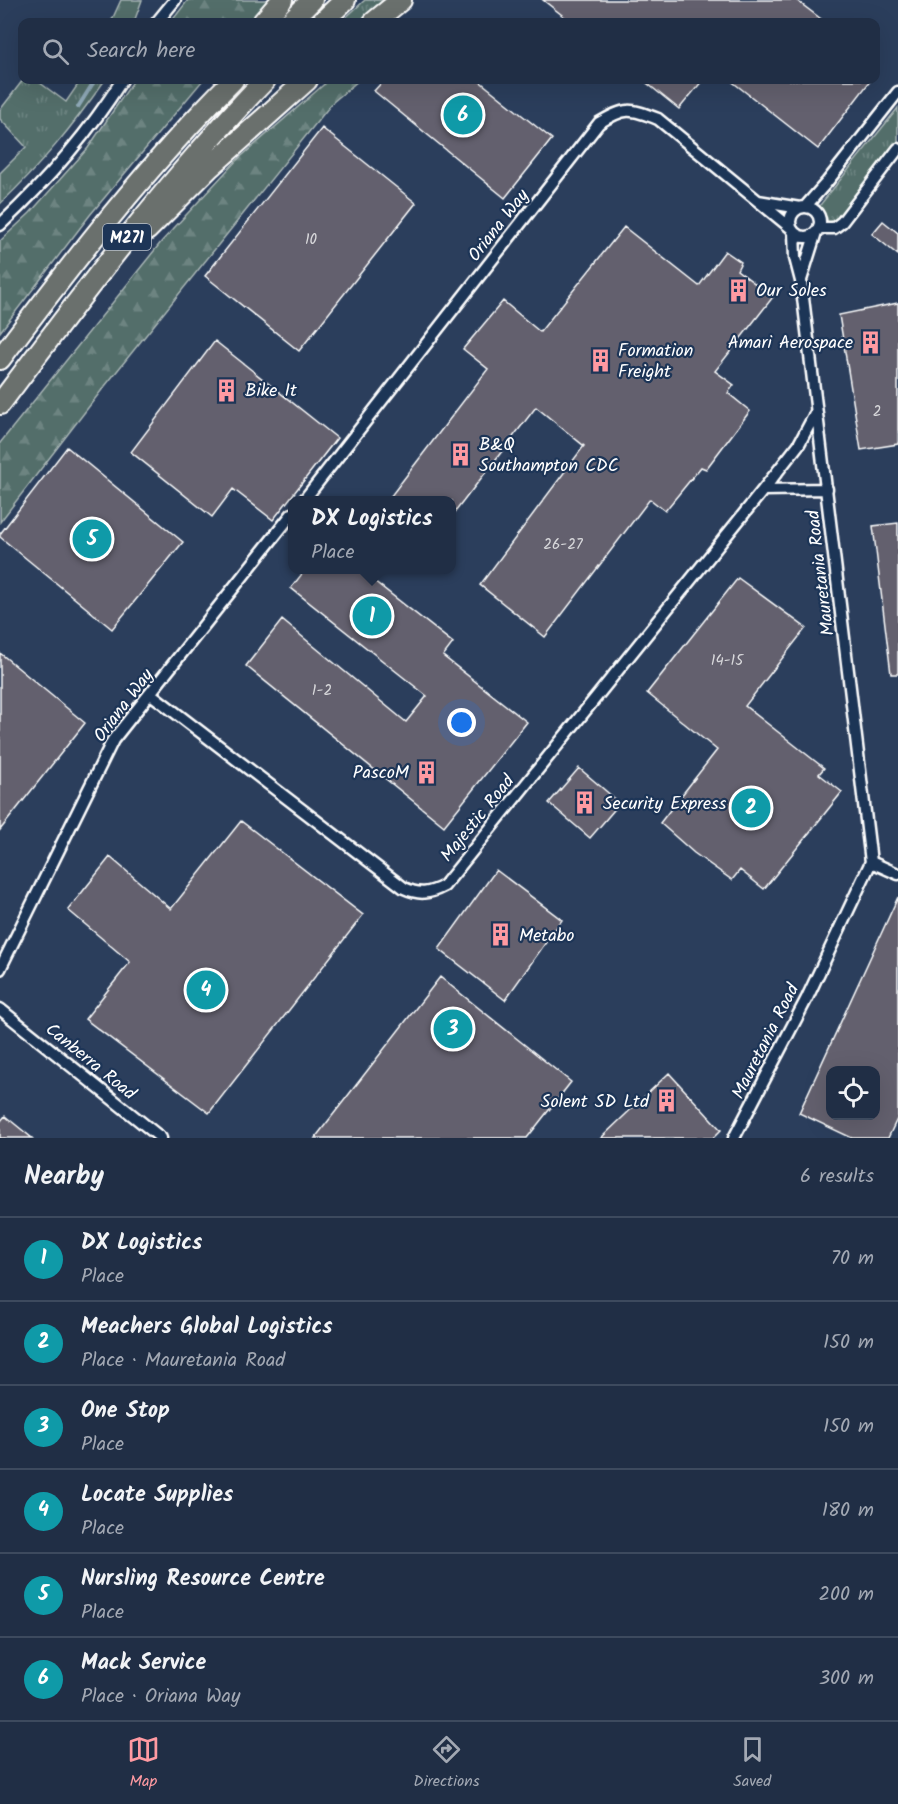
<!DOCTYPE html>
<meta charset="utf-8">
<style>
:root{--surface:#202e45;--page:#28364c;--text:#f1f3f6;--muted:#a2a8b3;--line:#3d4a5e;--accent:#ff9aa2}
body{margin:0;font-family:Kalam,sans-serif;background:var(--page);color:var(--text)}
.controls{position:absolute;right:18px;bottom:18px;display:grid;overflow:hidden;border-radius:12px;box-shadow:0 6px 24px #0002}
.controls button{width:54px;height:54px;display:grid;place-items:center;padding:0;border:0;border-bottom:2px solid var(--line);background:var(--surface);color:var(--text);font:30px sans-serif}
.you{position:absolute;left:462px;top:723px;width:21px;height:21px;margin:-15px;border:4px solid #fff;border-radius:50%;background:#1a73e8;box-shadow:0 0 0 9px #1a73e833}
.badge{display:grid;place-items:center;width:39px;height:39px;border-radius:50%;background:var(--accent);color:#fff;font-size:20px;font-weight:700}
.pin{position:absolute;translate:-50% -50%;border:3px solid #fff;box-shadow:0 2px 6px #0006}
.popup{position:absolute;left:288px;top:496px;width:168px;height:78px;box-sizing:border-box;display:grid;place-content:center;border-radius:12px;background:var(--surface);filter:drop-shadow(0 2px 4px #0005);font-size:20px;white-space:nowrap;color:var(--muted)}
.popup b{font-size:22px;color:var(--text)}
.popup::after{content:'';position:absolute;left:50%;top:100%;margin-left:-12px;border:12px solid transparent;border-top-color:var(--surface)}
.list{margin:0;padding:0;list-style:none}
h2{display:flex;justify-content:space-between;align-items:center;height:78px;margin:0;padding:0 24px;font-size:26px}
h2 small{font-size:20px;font-weight:400;color:var(--muted)}
.list li{display:grid;grid-template-columns:39px 1fr auto;gap:18px;align-items:center;box-sizing:border-box;height:84px;padding:0 24px;border-top:2px solid var(--line)}
.list b{display:block;font-size:22px;white-space:nowrap}
.list p{margin:0;font-size:20px;white-space:nowrap;color:var(--muted)}
.list em{font-size:20px;font-style:normal;color:var(--muted)}
.icon{flex:none;width:33px;height:33px;fill:none;stroke:currentColor;stroke-width:2;stroke-linecap:round;stroke-linejoin:round}
.map{position:relative;flex:none;width:898px;height:1138px;overflow:hidden}
.search{position:absolute;background:var(--surface);box-shadow:0 6px 24px #0002;left:18px;right:18px;top:18px;height:66px;display:flex;align-items:center;gap:15px;box-sizing:border-box;padding:0 21px;border-radius:12px;color:var(--muted);font-size:22px}
.sheet{height:582px;background:var(--surface)}
nav{display:flex;justify-content:space-around;align-items:center;box-sizing:border-box;height:84px;border-top:2px solid var(--line);background:var(--surface);font-size:16px;color:var(--muted)}
nav a{display:grid;justify-items:center;gap:3px}
nav .on{color:var(--accent)}
.map>svg:first-child{display:block}
</style>
<div class="map">
<svg width="898" height="1138" viewBox="0 0 898 1138">
<defs>
<pattern id="grass-tufts" width="24" height="20" patternUnits="userSpaceOnUse" patternTransform="scale(1.5)"><rect width="24" height="20" fill="#536e6b"/><path d="M3 7l-1-3M5 7V3M7 7l1-3M15 17l-1-3M17 17v-4M19 17l1-3" fill="none" stroke="#6d8481"/></pattern>
<pattern id="forest-firs" width="22" height="20" patternUnits="userSpaceOnUse" patternTransform="scale(1.5)"><rect width="22" height="20" fill="#536e6b"/><path d="M5 1l3.5 6h-7zM16 11l3.5 6h-7z" fill="#6d8481"/></pattern>
</defs>
<rect width="100%" height="100%" fill="#2b3e5c"/>
<filter id="ink" filterUnits="userSpaceOnUse"><feTurbulence type="fractalNoise" baseFrequency=".0167" numOctaves="2"/><feDisplacementMap in="SourceGraphic" scale="12" xChannelSelector="R" yChannelSelector="G"/><feConvolveMatrix kernelMatrix="1 2 1 2 8 2 1 2 1" color-interpolation-filters="sRGB"/></filter>
<g filter="url(#ink)">
<path fill="url(#grass-tufts)" stroke="#a9b6b5" stroke-width="1.5" d="M121 0H142L134 22H111Z
M365 0H387L359 22H341Z
M23 80H36L66 102 81 80H105C72 127 42 164 0 204V173L26 147 0 119V110Z
M898 108V142L844 213 834 223 828 224 827 218 819 208 820 205Z"/>
<path fill="url(#forest-firs)" stroke="#a9b6b5" stroke-width="1.5" d="M188 0H271L251 22H171Z
M134 80H203L90 215 0 332V241L30 213 88 148Z
M329 80H359L333 102 101 391 0 522V443L162 241 236 161Z"/>
<g fill="none" stroke-linecap="round" stroke-linejoin="round">
<path stroke="#8fa9b8" stroke-width="4" d="M78 107 95 80"/>
</g>
<path fill="#63616e" stroke="#fff" stroke-width="1.5" fill-rule="evenodd" d="M543 0H796L825 22H571Z
M384 80H478L552 139 505 198 374 91Z
M643 80H703L679 109Z
M730 80H871L818 149Z
M322 128 416 203 299 351 205 276Z
M883 221 898 233V255L872 234Z
M624 227 699 286 725 251 741 262 737 270 773 297 715 371 734 385 728 393 750 411 706 469 701 467 665 511 650 499 545 637 480 585 584 446 536 407 452 516V501H387L488 369 463 349 503 301 540 332Z
M898 303V444L861 450 839 315Z
M215 341 337 438 273 520 233 489 212 517 131 452Z
M67 447 183 542 112 629 0 537V534Z
M898 523V674H891L873 526Z
M305 570H360L453 643 443 656 527 722 444 826 246 666 282 620 406 722 427 696 291 588Z
M738 578 806 628 745 706 824 768 819 774 842 792 764 889 740 870 732 880 694 853 660 823 717 750 647 693Z
M0 653 85 723 0 830Z
M579 768 620 803 590 838 549 803Z
M241 821 363 915 209 1113 85 1019 130 962 68 910 110 857 171 909Z
M496 870 562 920 505 1000 439 949Z
M898 897V1117L888 1138H852L799 1113ZM831 1071H876V1116H831Z
M440 977 571 1082 527 1138H315Z
M669 1073 721 1130 713 1138H601Z
M5 1116 32 1138H0V1122Z"/>
<g fill="none" stroke-linecap="round" stroke-linejoin="round">
<defs>
<path id="street" d="M157 22 175 0
M758 201 800 208
M805 207 827 182 898 92
M790 222a15 15 0 1 1 30 0a15 15 0 1 1-30 0Z
M0 225C47 181 88 134 122 80
M819 228H834L842 222 898 149
M801 280 816 232
M763 490 827 489
M304 500 599 123C625 107 630 108 658 119L791 228
M151 694 404 888C419 895 429 894 444 886L763 490 799 444 816 412
M871 862 898 874
M0 969 113 740 292 514
M0 1009 161 1138
M734 1138 807 998 871 862 801 281 795 258 794 232"/>
<path id="highway" d="M263 22 282 0
M290 22 312 0
M322 22 345 0
M374 22 401 0
M147 230 210 167 307 80
M0 359C73 262 147 166 233 80
M0 404C84 292 168 180 265 80"/>
</defs>
<use href="#street" stroke="#fff" stroke-width="15"/>
<use href="#highway" stroke="#fff" stroke-width="24"/>
<use href="#street" stroke="#1d3557" stroke-width="10"/>
<use href="#highway" stroke="#6b706d" stroke-width="20"/>
</g>
</g>
<defs>
<symbol id="building-bare" viewBox="-9 -9 18 18"><path d="M-4-6H4V6H1V3H-1V6H-4ZM-2.5-4.3h1.7v1.8h-1.7ZM.8-4.3h1.7v1.8H.8ZM-2.5-1h1.7V.8h-1.7ZM.8-1h1.7V.8H.8Z" fill="#ff9aa2" stroke="#1d3557" stroke-width="2.5" paint-order="stroke"/></symbol>
</defs>
<g fill-rule="evenodd">
<use href="#building-bare" x="722" y="274" width="33" height="33"/>
<use href="#building-bare" x="854" y="326" width="33" height="33"/>
<use href="#building-bare" x="584" y="344" width="33" height="33"/>
<use href="#building-bare" x="210" y="374" width="33" height="33"/>
<use href="#building-bare" x="444" y="438" width="33" height="33"/>
<use href="#building-bare" x="410" y="756" width="33" height="33"/>
<use href="#building-bare" x="568" y="786" width="33" height="33"/>
<use href="#building-bare" x="484" y="918" width="33" height="33"/>
<use href="#building-bare" x="650" y="1084" width="33" height="33"/>
</g>
<g text-anchor="middle" stroke-width="4.5" stroke-linejoin="round" paint-order="stroke">
<g font-size="15" fill="#d8d8db">
<text x="311" y="244">10</text>
<text x="877" y="416">2</text>
<text x="563" y="549">26-27</text>
<text x="727" y="665">14-15</text>
<text x="322" y="695">1-2</text>
</g>
<rect fill="#1d3557" stroke="#bbc2cd" stroke-width="1.5" x="103" y="224" width="48" height="26" rx="4.5"/>
<g font-size="16" font-weight="bold" fill="#fff">
<text x="127" y="243">M271</text>
</g>
<g font-size="18" fill="#fff" stroke="#1d3557">
<text transform="translate(498 225) rotate(-52)" y="6">Oriana Way</text>
<text transform="translate(820 573) rotate(-97)" y="6">Mauretania Road</text>
<text transform="translate(123 705) rotate(-53)" y="6">Oriana Way</text>
<text transform="translate(477 818) rotate(-51)" y="6">Majestic Road</text>
<text transform="translate(765 1041) rotate(-63)" y="6">Mauretania Road</text>
<text transform="translate(91 1061) rotate(39)" y="6">Canberra Road</text>
</g>
<g font-size="18" fill="#fff" stroke="#1d3557" text-anchor="start">
<text x="756" y="296">Our Soles</text>
<text x="853" y="348" text-anchor="end">Amari Aerospace</text>
<text x="618" y="356">Formation<tspan x="618" dy="21">Freight</tspan></text>
<text x="245" y="396">Bike It</text>
<text x="479" y="450">B&amp;Q<tspan x="479" dy="21">Southampton CDC</tspan></text>
<text x="409" y="778" text-anchor="end">PascoM</text>
<text x="603" y="809">Security Express</text>
<text x="519" y="941">Metabo</text>
<text x="649" y="1107" text-anchor="end">Solent SD Ltd</text>
</g>
</g>
</svg>
<div class="controls">
<button><svg class="icon" aria-label="locate" viewBox="0 0 24 24"><circle cx="12" cy="12" r="6"/><path d="M12 2v4M12 18v4M2 12h4M18 12h4"/></svg></button>
</div>
<div class="you"></div>
<div class="pin badge" style="left:372px;top:616px;background:#0f9aa8">1</div>
<div class="popup"><b>DX Logistics</b>Place</div>
<div class="pin badge" style="left:751px;top:808px;background:#0f9aa8">2</div>
<div class="pin badge" style="left:453px;top:1029px;background:#0f9aa8">3</div>
<div class="pin badge" style="left:206px;top:990px;background:#0f9aa8">4</div>
<div class="pin badge" style="left:92px;top:539px;background:#0f9aa8">5</div>
<div class="pin badge" style="left:463px;top:115px;background:#0f9aa8">6</div>
<div class="search"><svg class="icon" aria-label="search" viewBox="0 0 24 24"><circle cx="10" cy="10" r="6"/><path d="M15 15l6 6"/></svg>Search here</div>
</div>
<section class="sheet">
<h2>Nearby<small>6 results</small></h2>
<ul class="list">
<li><span class="badge" style="background:#0f9aa8">1</span><div><b>DX Logistics</b><p>Place</p></div><em>70 m</em></li>
<li><span class="badge" style="background:#0f9aa8">2</span><div><b>Meachers Global Logistics</b><p>Place · Mauretania Road</p></div><em>150 m</em></li>
<li><span class="badge" style="background:#0f9aa8">3</span><div><b>One Stop</b><p>Place</p></div><em>150 m</em></li>
<li><span class="badge" style="background:#0f9aa8">4</span><div><b>Locate Supplies</b><p>Place</p></div><em>180 m</em></li>
<li><span class="badge" style="background:#0f9aa8">5</span><div><b>Nursling Resource Centre</b><p>Place</p></div><em>200 m</em></li>
<li><span class="badge" style="background:#0f9aa8">6</span><div><b>Mack Service</b><p>Place · Oriana Way</p></div><em>300 m</em></li>
</ul>
</section>
<nav>
<a class="on"><svg class="icon" aria-label="map" viewBox="0 0 24 24"><path d="M3 6l6-2 6 2 6-2v14l-6 2-6-2-6 2zM9 4v14M15 6v14"/></svg>Map</a>
<a><svg class="icon" aria-label="directions" viewBox="0 0 24 24"><path d="M12 3l9 9-9 9-9-9zM9 14v-3h6M13 9l2 2-2 2"/></svg>Directions</a>
<a><svg class="icon" aria-label="saved" viewBox="0 0 24 24"><path d="M7 4h10v16l-5-4-5 4z"/></svg>Saved</a>
</nav>
